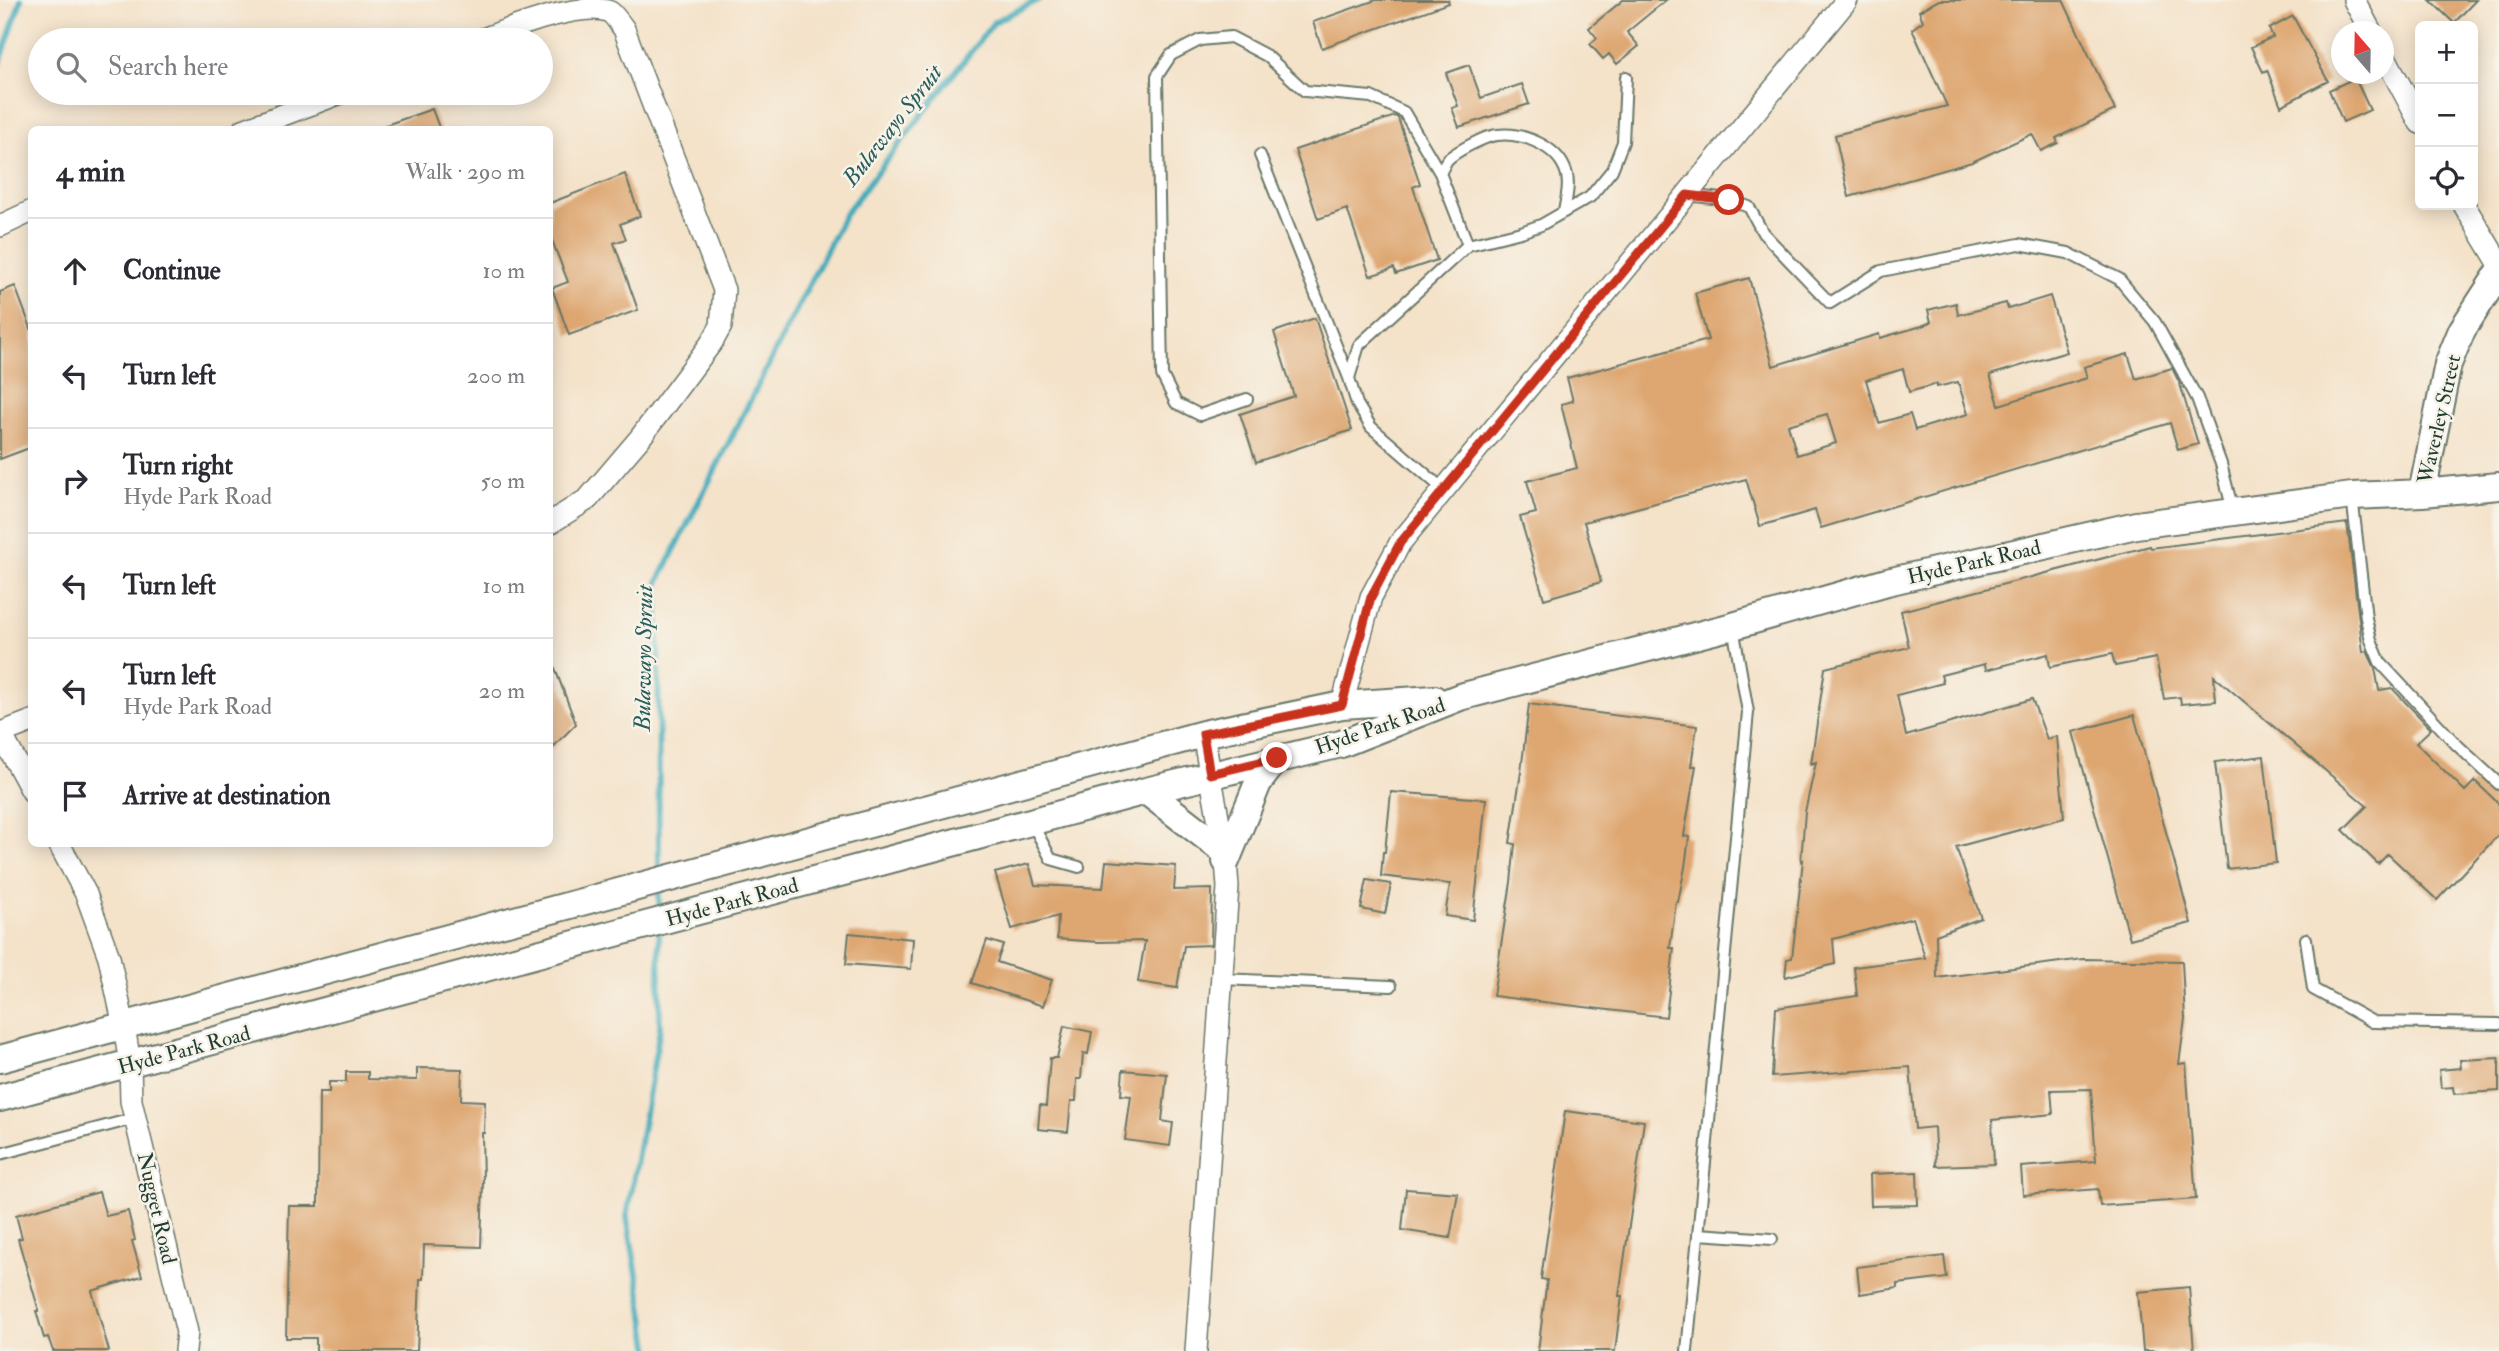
<!DOCTYPE html>
<meta charset="utf-8">
<style>
:root{--surface:#fff;--page:#f7f7f7;--text:#2b2b33;--muted:#7c7c81;--line:#e1e1e2}
body{margin:0;font-family:"IM FELL Double Pica",serif;background:var(--page);color:var(--text)}
.controls{position:absolute;right:21px;top:21px;display:grid;overflow:hidden;border-radius:10px;box-shadow:0 4px 18px #0003}
.controls button{width:63px;height:63px;display:grid;place-items:center;padding:0;border:0;border-bottom:2px solid var(--line);background:var(--surface);color:var(--text);font:35px sans-serif}
.compass{position:absolute;left:2331px;top:21px;width:63px;height:63px;border-radius:50%;background:var(--surface);box-shadow:0 4px 18px #0003;rotate:340deg}
.stop{position:absolute;width:21px;height:21px;margin:-16px;border:5px solid #c8321e;border-radius:50%;background:#fff}
.stop.end{background:#c8321e;border-color:#fff;box-shadow:0 2px 7px #0008}
.list{margin:0;padding:0;list-style:none}
h2{display:flex;justify-content:space-between;align-items:center;height:91px;margin:0;padding:0 28px;font-size:30px}
h2 small{font-size:23px;font-weight:400;color:var(--muted)}
.list li{display:grid;grid-template-columns:46px 1fr auto;gap:21px;align-items:center;box-sizing:border-box;height:105px;padding:0 28px;border-top:2px solid var(--line)}
.list b{display:block;font-size:26px;white-space:nowrap}
.list p{margin:0;font-size:23px;white-space:nowrap;color:var(--muted)}
.list em{font-size:23px;font-style:normal;color:var(--muted)}
.icon{flex:none;width:38px;height:38px;fill:none;stroke:currentColor;stroke-width:2;stroke-linecap:round;stroke-linejoin:round}
.map{position:relative;flex:none;width:2499px;height:1351px;overflow:hidden}
.search{position:absolute;background:var(--surface);box-shadow:0 4px 18px #0003;left:28px;top:28px;width:525px;height:77px;display:flex;align-items:center;gap:18px;box-sizing:border-box;padding:0 24px;border-radius:38px;color:var(--muted);font-size:26px}
.panel{position:absolute;background:var(--surface);box-shadow:0 4px 18px #0003;left:28px;top:126px;width:525px;height:721px;border-radius:10px}
.map>svg:first-child{display:block}
</style>
<div class="map">
<svg width="2499" height="1351" viewBox="0 0 2499 1351">
<rect width="100%" height="100%" fill="#f7f3e8"/>
<filter id="ink" filterUnits="userSpaceOnUse"><feTurbulence type="fractalNoise" baseFrequency=".0143" numOctaves="2"/><feDisplacementMap in="SourceGraphic" scale="14" xChannelSelector="R" yChannelSelector="G"/><feConvolveMatrix kernelMatrix="1 2 1 2 8 2 1 2 1" color-interpolation-filters="sRGB"/></filter>
<filter id="wash" filterUnits="userSpaceOnUse"><feTurbulence type="fractalNoise" baseFrequency=".00686" numOctaves="4" result="noise"/><feDisplacementMap in="SourceGraphic" scale="28" xChannelSelector="R" yChannelSelector="G"/><feGaussianBlur stdDeviation="1.57" result="paint"/><feColorMatrix in="noise" values="0 0 0 0 0 0 0 0 0 0 0 0 0 0 0 0 0 1.4 0 .05"/><feComposite in="paint" operator="in"/></filter>
<g filter="url(#wash)">
<rect width="100%" height="100%" fill="#f4e2c9"/>
<g fill="none" stroke-linecap="round" stroke-linejoin="round">
<path stroke="#3caaba" stroke-width="6" d="M0 62 21 0
M659 874 658 582 845 214 994 22 1038 0
M659 889V913
M650 1351 627 1217 660 1028 659 927"/>
</g>
<g id="blocks">
<path fill="#dea772" fill-rule="evenodd" d="M1376 0H1448L1449 3 1322 48 1313 22Z
M1623 0H1666L1627 32 1639 46 1617 64 1609 54 1603 59 1590 44 1597 38 1589 28Z
M1939 0H2063L2115 110 2056 138 2058 143 2041 151 2032 134 1972 162 1849 197 1835 135 1947 106 1912 29 1923 21 1919 11Z
M2430 0H2476L2454 23Z
M2293 16 2328 81 2281 106 2267 70 2263 72 2251 47 2273 37 2269 29Z
M1469 65 1481 98 1522 84 1529 104 1459 127 1452 108 1458 106 1446 73Z
M2355 78 2370 110 2343 122 2329 90Z
M432 109 440 130H380V127Z
M1395 116 1398 118 1420 184 1413 187 1437 260 1396 274 1394 268 1370 276 1347 209 1318 219 1295 150Z
M625 174 640 216 620 224 626 239 614 243 638 310 569 335 552 288 568 282 550 235V203Z
M1749 278 1773 366 1879 334 1880 338 1922 326 1931 322 1928 310 1956 303 1958 315 2006 303 2008 309 2050 296 2067 352 1990 375 1999 405 2087 378 2084 367 2128 354 2136 379 2172 368 2180 384 2198 444 2178 450 2170 423 1821 528 1815 510 1760 526 1746 479 1584 522 1601 582 1544 599 1520 517 1536 513 1527 481 1577 468 1561 404 1573 401 1567 378 1708 340 1695 293ZM1903 369 1909 392 1937 384V387L1958 382 1968 414 1915 430 1910 414 1879 423 1866 380ZM1827 414 1836 443 1797 455 1788 425Z
M15 286 32 331V447L0 459V292Z
M1315 318 1352 430 1256 462 1240 414 1294 396 1274 332Z
M2347 523 2363 652 2367 651 2375 668 2379 690 2392 688 2431 729 2416 743 2465 791 2475 781 2499 804V834L2437 900 2388 854 2378 864 2343 830 2367 806 2214 676 2216 701 2181 704 2180 697 2164 699 2156 658 2115 666 2112 654 2050 667 2048 654 1986 670 1985 664 1941 675 1943 683 1897 695 1906 736 2032 699 2047 739 2057 736 2064 818 1956 847 1981 918 1936 935 1937 978 2083 959 2182 961 2185 1019 2179 1064 2186 1063 2196 1199 2100 1206 2098 1189 2023 1195 2021 1167 2096 1161 2091 1089 2051 1090 2053 1114 1992 1120 1994 1164 1936 1166 1934 1127 1915 1129 1910 1067 1772 1077 1776 1008 1857 996 1854 967 1925 958 1913 918 1833 939 1835 964 1785 977 1787 959 1792 958 1803 860 1801 861 1805 812 1816 762 1811 764 1825 668 1909 647 1901 611 2150 546 2151 548Z
M550 658H551L576 724 550 750Z
M1529 704 1697 726 1691 766H1696L1684 836 1689 837 1685 867 1678 902H1676L1670 948H1674L1666 1017 1493 996 1511 882 1515 844 1510 843 1521 772Z
M2134 715 2191 923 2130 939 2073 732Z
M2264 756 2276 863 2227 869 2215 762Z
M1391 792 1486 799 1473 920 1445 916 1450 884 1381 876 1383 852H1385Z
M1106 861 1176 866 1174 890 1212 889 1211 945 1184 946 1177 988 1138 982 1145 941 1099 942 1057 939 1058 916 1012 929 995 873 1029 864 1035 885 1103 888Z
M1367 880 1391 884 1385 914 1361 909Z
M849 933 913 939 911 969 846 964Z
M987 940 1003 945 997 962 1052 980 1043 1006 972 983Z
M1064 1026 1092 1032 1088 1054 1083 1053 1081 1079H1077L1076 1101H1071L1068 1132 1038 1129 1040 1105 1046 1106 1050 1058H1057Z
M2499 1058V1091L2454 1094 2453 1087 2441 1088 2439 1070 2461 1068 2460 1060Z
M417 1068 462 1069 461 1100 485 1101 484 1133H482L483 1181 481 1247 424 1245 423 1279H420L417 1351H316V1338H286L289 1206H318L319 1092H329V1082H346V1072H368V1079L417 1080Z
M1123 1070 1167 1074 1162 1121 1173 1123 1170 1146 1125 1140 1131 1096 1121 1095Z
M1565 1111 1644 1121 1619 1296H1622L1615 1351H1538L1547 1280 1541 1279Z
M1917 1172 1918 1205 1871 1206 1870 1174Z
M1406 1189 1458 1193 1450 1238 1402 1230Z
M99 1192 106 1216 128 1211 135 1240 132 1241 142 1276 92 1291 109 1351H53L48 1337 44 1338 36 1311H39L18 1239 22 1238 16 1215Z
M1944 1256 1947 1278 1898 1284V1288L1860 1294 1857 1267Z
M2189 1287 2194 1351H2143L2138 1292Z"/>
</g>
</g>
<g filter="url(#ink)">
<use href="#blocks" fill-opacity="0" stroke="#6a7768" stroke-width="2"/>
<g fill="none" stroke-linecap="round" stroke-linejoin="round">
<defs>
<path id="service" d="M1260 155 1349 378
M1687 195 1729 200 1749 207 1763 233 1830 303 1881 271 2019 244 2068 253 2119 279 2155 322 2197 398 2221 464 2233 511
M1468 245 1440 173C1443 169 1445 162 1448 159 1457 151 1485 136 1497 135 1521 132 1555 145 1565 169 1571 182 1566 199 1564 212
M1247 399 1200 415 1176 403 1162 375 1157 76 1171 55 1200 40 1231 37 1267 56 1305 91 1371 97 1404 112 1440 173
M1444 490 1371 427 1357 404 1349 378 1359 345 1468 245 1521 232 1541 225 1590 197 1612 170 1623 142 1626 77
M2352 496 2366 618 2371 640 2380 662 2456 744 2499 784
M1031 821 1051 859 1079 867
M2306 939 2313 989 2373 1022 2499 1024
M1221 979 1391 986
M0 1154 136 1118
M1698 1234 1772 1239
M1687 1351 1748 712 1733 627"/>
<path id="minor" d="M2354 0 2371 32
M480 40C510 29 581 0 610 12 615 16 620 24 624 29L724 290 721 326 712 342 640 438 588 499 550 523
M2384 55 2420 123
M243 130 341 93
M2464 205 2499 263
M0 226 32 211
M1342 705 1371 597 1400 543 1847 0
M0 732 32 791
M1 733 32 721
M59 844 86 894 109 957 124 1026 130 1064 131 1101 187 1332 185 1351
M1196 1351 1228 887 1226 861 1203 734"/>
<path id="tertiary" d="M2422 493 2448 364 2462 330 2499 273
M1146 791 1224 851
M1226 861 1258 783 1277 758
M0 1059 1203 734 1342 705 1434 699
M0 1098 1146 791 1341 744 1460 697 1733 626 1887 582 2136 525 2352 496 2422 493 2499 486"/>
</defs>
<use href="#service" stroke="#6a7768" stroke-width="14"/>
<use href="#minor" stroke="#6a7768" stroke-width="24"/>
<use href="#tertiary" stroke="#6a7768" stroke-width="30"/>
<use href="#service" stroke="#fff" stroke-width="10"/>
<use href="#minor" stroke="#fff" stroke-width="21"/>
<use href="#tertiary" stroke="#fff" stroke-width="26"/>
</g>
</g>
<g fill="none" stroke-linecap="round" stroke-linejoin="round" filter="url(#ink)">
<path stroke="#c8321e" stroke-width="9" d="M1277 758 1210 774 1203 734 1342 705 1371 597 1400 543 1687 195 1729 200"/>
</g>
<g text-anchor="middle" stroke-width="5" stroke-linejoin="round" paint-order="stroke">
<g font-size="21" fill="#1f3d34" stroke="#f7f3e8">
<text transform="translate(2439 419) rotate(-77)" y="7">Waverley Street</text>
<text transform="translate(1974 562) rotate(-13)" y="7">Hyde Park Road</text>
<text transform="translate(1380 726) rotate(-19)" y="7">Hyde Park Road</text>
<text transform="translate(732 902) rotate(-15)" y="7">Hyde Park Road</text>
<text transform="translate(184 1050) rotate(-15)" y="7">Hyde Park Road</text>
<text transform="translate(157 1208) rotate(77)" y="7">Nugget Road</text>
</g>
<g font-size="23" font-style="italic" fill="#285e5c" stroke="#f7f3e8">
<text transform="translate(892 125) rotate(-52)" y="8">Bulawayo Spruit</text>
<text transform="translate(643 658) rotate(-89)" y="8">Bulawayo Spruit</text>
</g>
</g>
</svg>
<div class="controls">
<button>+</button>
<button>−</button>
<button><svg class="icon" aria-label="locate" viewBox="0 0 24 24"><circle cx="12" cy="12" r="6"/><path d="M12 2v4M12 18v4M2 12h4M18 12h4"/></svg></button>
</div>
<svg class="compass" viewBox="-18 -18 36 36"><path d="M0-13l5 13h-10z" fill="#e53935"/><path d="M0 13l5-13h-10z" fill="#7c7c81"/></svg>
<div class="stop" style="left:1729px;top:200px"></div>
<div class="stop end" style="left:1277px;top:758px"></div>
<div class="search"><svg class="icon" aria-label="search" viewBox="0 0 24 24"><circle cx="10" cy="10" r="6"/><path d="M15 15l6 6"/></svg>Search here</div>
<section class="panel">
<h2>4 min<small>Walk · 290 m</small></h2>
<ul class="list">
<li><svg class="icon" aria-label="ahead" viewBox="0 0 24 24"><path d="M12 20V5M6 11l6-6 6 6"/></svg><div><b>Continue</b></div><em>10 m</em></li>
<li><svg class="icon" aria-label="left" viewBox="0 0 24 24"><path d="M17 20v-9H6M10 6l-5 5 5 5"/></svg><div><b>Turn left</b></div><em>200 m</em></li>
<li><svg class="icon" aria-label="right" viewBox="0 0 24 24"><path d="M7 20v-9h11M14 6l5 5-5 5"/></svg><div><b>Turn right</b><p>Hyde Park Road</p></div><em>50 m</em></li>
<li><svg class="icon" aria-label="left" viewBox="0 0 24 24"><path d="M17 20v-9H6M10 6l-5 5 5 5"/></svg><div><b>Turn left</b></div><em>10 m</em></li>
<li><svg class="icon" aria-label="left" viewBox="0 0 24 24"><path d="M17 20v-9H6M10 6l-5 5 5 5"/></svg><div><b>Turn left</b><p>Hyde Park Road</p></div><em>20 m</em></li>
<li><svg class="icon" aria-label="arrive" viewBox="0 0 24 24"><path d="M6 21V4h12l-3 4 3 4H6"/></svg><div><b>Arrive at destination</b></div></li>
</ul>
</section>
</div>
